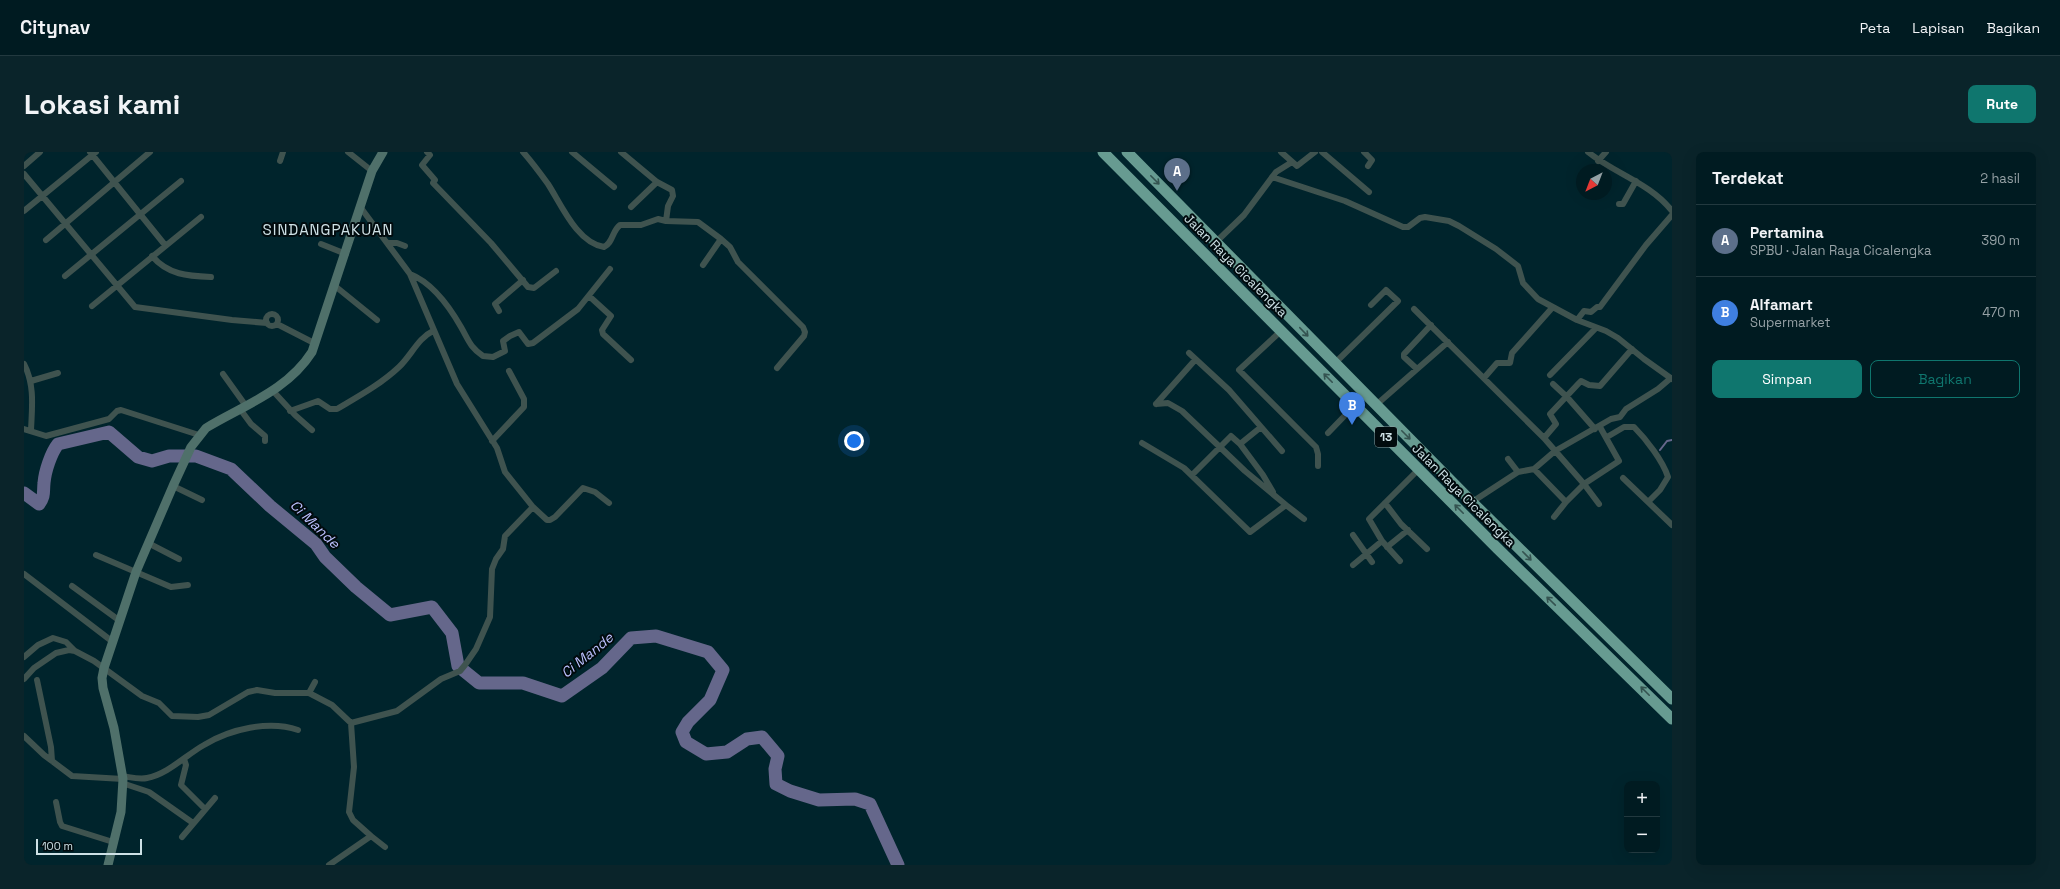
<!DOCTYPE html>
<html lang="id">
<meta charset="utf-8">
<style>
:root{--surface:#001b21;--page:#0a242a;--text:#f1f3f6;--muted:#95a1a5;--line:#22393f;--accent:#0f766e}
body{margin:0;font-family:"Space Grotesk",sans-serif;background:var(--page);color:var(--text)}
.controls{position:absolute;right:12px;bottom:12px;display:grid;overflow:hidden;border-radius:8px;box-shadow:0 4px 16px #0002}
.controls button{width:36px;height:36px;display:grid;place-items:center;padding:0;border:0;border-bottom:1px solid var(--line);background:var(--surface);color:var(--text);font:20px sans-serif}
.compass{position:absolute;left:1552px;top:12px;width:36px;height:36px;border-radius:50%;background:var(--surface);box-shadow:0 4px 16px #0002;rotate:222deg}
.scale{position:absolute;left:12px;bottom:10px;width:106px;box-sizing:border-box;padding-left:4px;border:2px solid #cee1e6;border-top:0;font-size:11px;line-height:14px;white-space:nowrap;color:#cee1e6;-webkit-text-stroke:3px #010b0e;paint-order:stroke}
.you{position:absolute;left:830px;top:289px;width:14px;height:14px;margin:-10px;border:3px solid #fff;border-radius:50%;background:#1a73e8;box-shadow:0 0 0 6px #1a73e833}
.badge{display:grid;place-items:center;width:26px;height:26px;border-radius:50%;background:var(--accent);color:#fff;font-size:13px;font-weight:700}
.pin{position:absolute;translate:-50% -33px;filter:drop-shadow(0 1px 2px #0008)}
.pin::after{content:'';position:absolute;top:21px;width:14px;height:12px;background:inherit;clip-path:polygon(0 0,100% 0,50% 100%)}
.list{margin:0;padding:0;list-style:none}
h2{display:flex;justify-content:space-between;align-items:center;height:52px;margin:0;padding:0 16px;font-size:17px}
h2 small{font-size:13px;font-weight:400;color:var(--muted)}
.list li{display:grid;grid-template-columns:26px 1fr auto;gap:12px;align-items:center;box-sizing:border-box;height:72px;padding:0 16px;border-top:1px solid var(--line)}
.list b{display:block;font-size:15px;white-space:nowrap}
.list p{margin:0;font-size:13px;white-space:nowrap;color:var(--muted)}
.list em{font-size:13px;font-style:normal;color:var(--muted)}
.actions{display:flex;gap:8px;padding:12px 16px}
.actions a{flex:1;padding:9px 0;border:1px solid var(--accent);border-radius:8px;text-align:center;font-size:14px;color:var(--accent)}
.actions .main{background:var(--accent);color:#fff}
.map{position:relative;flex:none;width:1648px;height:713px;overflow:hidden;border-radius:8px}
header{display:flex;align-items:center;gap:24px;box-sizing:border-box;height:56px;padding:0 20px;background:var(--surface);border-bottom:1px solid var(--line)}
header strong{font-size:19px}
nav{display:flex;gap:22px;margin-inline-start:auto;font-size:14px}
.intro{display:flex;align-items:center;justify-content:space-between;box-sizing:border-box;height:96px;padding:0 24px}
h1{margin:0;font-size:28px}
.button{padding:10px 18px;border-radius:8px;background:var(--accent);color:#fff;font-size:14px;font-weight:700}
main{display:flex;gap:24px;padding:0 24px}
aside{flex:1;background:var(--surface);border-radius:8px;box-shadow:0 4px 16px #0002}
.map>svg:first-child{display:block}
</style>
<header>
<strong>Citynav</strong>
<nav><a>Peta</a><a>Lapisan</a><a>Bagikan</a></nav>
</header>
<div class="intro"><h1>Lokasi kami</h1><a class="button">Rute</a></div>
<main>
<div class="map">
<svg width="1648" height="713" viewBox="0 0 1648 713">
<rect width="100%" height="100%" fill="#00242c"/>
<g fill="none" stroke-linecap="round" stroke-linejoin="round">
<path stroke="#65678b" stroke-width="2" d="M1636 298 1643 289 1648 288"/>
<path stroke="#65678b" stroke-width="13" d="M0 341 15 352C21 344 19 340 20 331 21 319 27 301 34 292L85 280 114 305 128 309 145 304H172L207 317 246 354 292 392 301 405 332 435 366 463 408 455 428 481 434 514 455 531H499L538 544 578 516 607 486 632 484 684 500 699 518 686 548 664 570 658 580 662 590 682 602 703 600 723 587 738 585 754 604 751 617 752 632 766 639 795 648 831 647 846 652 874 713"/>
<path stroke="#3f534f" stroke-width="6" d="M66 0 141 93
M324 0 348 19
M403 0 406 3 398 13 411 28 409 31 467 91 504 135 510 136 532 119
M499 0C508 10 516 21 524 32 537 52 553 91 580 95 589 91 588 79 596 73H617L634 67 642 69
M548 0 590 35
M597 0 633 30 648 38 649 44 644 54 642 69 674 70 697 87 706 95 714 110 779 175 781 180 780 184 753 216
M1257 0 1273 14 1291 0
M1298 0 1345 40
M1340 0 1348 8 1344 14
M1564 0C1591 22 1626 31 1648 59
M256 9 259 0
M1574 9 1582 0
M0 14 16 0
M0 22 111 155 208 168 243 171
M1248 25 1321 49 1379 75H1384L1396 66 1401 65 1425 69 1435 74 1472 97 1494 114 1499 131 1514 147 1553 168 1582 179 1594 186 1620 207 1648 227
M1595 52H1599L1612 29
M607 55 633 30
M337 56 386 122 433 232 473 296 481 320 509 355 523 368H526L531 365 559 336 571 340 585 351
M0 59 72 0
M22 88 126 0
M1192 90 1220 63 1252 20 1268 10
M364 91H373L381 94
M297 92 322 102
M128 104C144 123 164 124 187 125
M679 113 697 87
M386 122C409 131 425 154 437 175 445 189 446 195 459 204L469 205 481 199 479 189 486 184 495 180 504 192 509 191 554 157 586 117
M41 124 157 29
M311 134 353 168
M565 144 587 164 578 178 579 182 607 208
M68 154 177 65
M1390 157 1520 286 1560 332 1575 352
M475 159 471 152 499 128
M242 168a6 6 0 1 1 12 0a6 6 0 1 1-12 0Z
M1553 168 1560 159 1567 160 1573 155H1576L1622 93 1648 63
M253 172 292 192
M1257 179 1215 218 1292 295 1294 302V314
M1165 201 1205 238 1258 299
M1311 211 1374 149 1362 138 1347 153
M0 212C11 233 8 256 7 278
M1393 217 1380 205V202L1407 173
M199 222 222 254
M1526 223 1571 177
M1460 226 1473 211H1486L1488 201 1528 156
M7 229 34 221
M1529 232 1543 245 1571 277
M249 239 271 263 288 278
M1132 252 1144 251 1158 259 1221 319 1262 353
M1132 252 1171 208
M1352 253 1424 190
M216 257 227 272 241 284V289
M266 259 294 249 306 257H313C335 244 357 232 375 215 387 204 394 186 409 179
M0 277 22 284 85 267 93 259 97 258 175 283
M1304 281 1331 253
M1583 285 1600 275H1610C1622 287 1639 309 1644 325L1636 338 1624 350
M1520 286 1532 272 1526 262 1555 231 1557 229 1565 233 1576 234 1608 197
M468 289 500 255V247L485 219
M1118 291 1160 316 1226 380 1262 353 1280 367
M1216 292 1239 323 1249 340
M1484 307 1494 320
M1510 317 1542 350 1530 365
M1168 323 1207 284 1216 292 1237 275
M1599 326 1648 373
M149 334 178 348
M1448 350 1494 320 1510 317 1531 299 1587 267 1596 265 1602 257 1634 237 1647 226
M1542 350 1560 332 1595 309 1576 275
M1361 351 1377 372 1403 397
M1329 383 1348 410
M124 391 155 407
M1363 395 1384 378
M72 403 147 435 164 433
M1376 409 1358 389 1345 367 1395 317
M1329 413 1358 389
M0 422 89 490
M48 434 96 469
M0 505 14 493 29 486 42 490 51 499
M0 527 10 516 32 501 45 498 51 499 70 509 118 544 135 551 148 564 174 565 185 563 224 540 233 538 251 541H285L308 553 327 571 330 615 325 660 329 668 347 684
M13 528 27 595 28 609
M285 541 291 530
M327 571 373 559 417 527 436 519 441 513 452 497 466 465 468 417 472 407 479 397 481 384 509 355
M0 584 20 603 48 624 99 627
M160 607 162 613 157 633 181 657
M98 624C106 625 115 628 123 626 144 622 162 603 180 593 206 577 245 568 274 578
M98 631 125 640 169 671
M32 650 36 670 38 674 89 690
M158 685 191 646
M305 713 347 684 361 695"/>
<path stroke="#4f706a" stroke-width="9" d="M84 713 97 660 99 627 90 576 79 536 78 526 80 516 112 420 149 334 167 295 182 276C220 253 263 239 288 200L348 19 359 0"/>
<path stroke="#679b91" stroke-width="11" d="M1079 0 1474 397 1648 567
M1103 0 1448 350 1648 547"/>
</g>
<defs><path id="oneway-shaft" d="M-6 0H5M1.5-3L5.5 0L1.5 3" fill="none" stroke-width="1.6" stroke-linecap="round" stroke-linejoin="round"/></defs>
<g stroke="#345350">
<use href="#oneway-shaft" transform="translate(1131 28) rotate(45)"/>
<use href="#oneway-shaft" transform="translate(1280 180) rotate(46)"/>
<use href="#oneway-shaft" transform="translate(1304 226) rotate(-135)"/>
<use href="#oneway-shaft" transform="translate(1382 283) rotate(45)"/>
<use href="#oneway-shaft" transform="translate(1435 357) rotate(-135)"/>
<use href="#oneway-shaft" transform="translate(1503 404) rotate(45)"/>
<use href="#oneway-shaft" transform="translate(1527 449) rotate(-136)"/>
<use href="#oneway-shaft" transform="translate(1621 539) rotate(-135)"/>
</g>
<g text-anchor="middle" stroke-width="4" stroke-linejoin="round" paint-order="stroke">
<rect fill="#010b0e" stroke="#90a1a5" stroke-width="1" x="1351" y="275" width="22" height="20" rx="3"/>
<g font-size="12" font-weight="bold" fill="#cee1e6">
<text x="1362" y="289">13</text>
</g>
<g font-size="13" fill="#cee1e6" stroke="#010b0e">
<text transform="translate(1212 113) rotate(45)" y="5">Jalan Raya Cicalengka</text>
<text transform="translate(1440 343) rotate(45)" y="5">Jalan Raya Cicalengka</text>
</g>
<g font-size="14" font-style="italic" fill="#bdc1ff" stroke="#010b0e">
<text transform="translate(291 372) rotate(44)" y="5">Ci Mande</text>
<text transform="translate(563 503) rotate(-39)" y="5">Ci Mande</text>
</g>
<g font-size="15" letter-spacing="1" fill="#cee1e6" stroke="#010b0e">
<text x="304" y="83">SINDANGPAKUAN</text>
</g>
</g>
</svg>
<div class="controls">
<button>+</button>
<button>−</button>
</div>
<svg class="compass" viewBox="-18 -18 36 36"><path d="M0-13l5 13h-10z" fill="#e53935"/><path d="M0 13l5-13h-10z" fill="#95a1a5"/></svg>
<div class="scale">100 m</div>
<div class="you"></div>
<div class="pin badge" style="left:1153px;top:39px;background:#5c6f8a">A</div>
<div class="pin badge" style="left:1328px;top:273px;background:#3f7fe0">B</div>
</div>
<aside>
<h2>Terdekat<small>2 hasil</small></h2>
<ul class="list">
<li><span class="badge" style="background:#5c6f8a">A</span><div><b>Pertamina</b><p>SPBU · Jalan Raya Cicalengka</p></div><em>390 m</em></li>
<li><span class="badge" style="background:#3f7fe0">B</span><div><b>Alfamart</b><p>Supermarket</p></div><em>470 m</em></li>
</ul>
<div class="actions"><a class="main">Simpan</a><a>Bagikan</a></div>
</aside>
</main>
